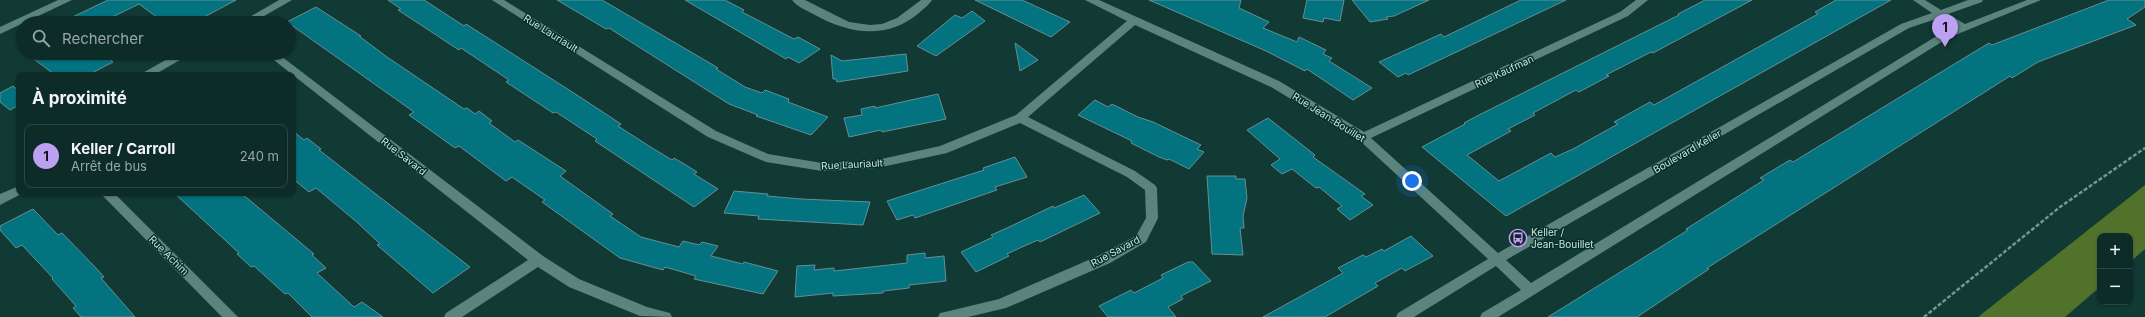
<!DOCTYPE html>
<html lang="fr">
<meta charset="utf-8">
<style>
:root{--surface:#0d2c27;--page:#16342f;--text:#f1f3f6;--muted:#9aa7a7;--line:#2d4844;--accent:#bca0f2}
body{margin:0;font-family:Inter,sans-serif;background:var(--page);color:var(--text)}
.controls{position:absolute;right:12px;bottom:12px;display:grid;overflow:hidden;border-radius:8px;box-shadow:0 1px 3px #0004}
.controls button{width:36px;height:36px;display:grid;place-items:center;padding:0;border:0;border-bottom:1px solid var(--line);background:var(--surface);color:var(--text);font:20px sans-serif}
.you{position:absolute;left:1412px;top:181px;width:14px;height:14px;margin:-10px;border:3px solid #fff;border-radius:50%;background:#1a73e8;box-shadow:0 0 0 6px #1a73e833}
.badge{display:grid;place-items:center;width:26px;height:26px;border-radius:50%;background:var(--accent);color:#111;font-size:13px;font-weight:700}
.pin{position:absolute;translate:-50% -33px;filter:drop-shadow(0 1px 2px #0008)}
.pin::after{content:'';position:absolute;top:21px;width:14px;height:12px;background:inherit;clip-path:polygon(0 0,100% 0,50% 100%)}
.list{margin:0;padding:0;list-style:none}
h2{display:flex;justify-content:space-between;align-items:center;height:52px;margin:0;padding:0 16px;font-size:17px}
h2 small{font-size:13px;font-weight:400;color:var(--muted)}
.list li{display:grid;grid-template-columns:26px 1fr auto;gap:12px;align-items:center;box-sizing:border-box;height:64px;margin:0 8px 8px;padding:0 8px;border:1px solid var(--line);border-radius:8px}
.list b{display:block;font-size:15px;white-space:nowrap}
.list p{margin:0;font-size:13px;white-space:nowrap;color:var(--muted)}
.list em{font-size:13px;font-style:normal;color:var(--muted)}
.icon{flex:none;width:22px;height:22px;fill:none;stroke:currentColor;stroke-width:2;stroke-linecap:round;stroke-linejoin:round}
.map{position:relative;flex:none;width:2145px;height:317px;overflow:hidden}
.search{position:absolute;background:var(--surface);box-shadow:0 1px 3px #0004;left:16px;top:16px;width:280px;height:44px;display:flex;align-items:center;gap:10px;box-sizing:border-box;padding:0 14px;border-radius:22px;color:var(--muted);font-size:15px}
.panel{position:absolute;background:var(--surface);box-shadow:0 1px 3px #0004;left:16px;top:72px;width:280px;height:124px;border-radius:8px}
.map>svg:first-child{display:block}
</style>
<div class="map">
<svg width="2145" height="317" viewBox="0 0 2145 317">
<rect width="100%" height="100%" fill="#113a34"/>
<path fill="#50722a" d="M2145 185V249L2130 262V236H2100V287L2065 317H1978Z"/>
<path fill="#047380" stroke="#658e95" d="M108 0H236L193 23H165L139 4 100 23H60Z
M388 0H424L464 26 466 24 580 97 621 124 618 126 649 146 672 160 674 158 686 165 697 172 694 174 718 189 694 207 595 141 597 139 556 112 553 113 506 82 509 80 461 48 459 50 398 10 401 9Z
M557 0H602L708 62 718 68 716 69 745 87 762 93 765 90 789 99 788 102 828 117 811 135 756 116 758 115 729 104 609 28 606 29Z
M685 0H725L744 10 742 12 794 39 798 37 820 49 799 63 788 57 786 59Z
M975 0H1022L1070 22 1051 37Z
M1149 0H1241L1239 8 1269 22 1263 28 1297 42 1299 37 1326 50 1323 54 1332 58 1329 61 1372 88 1353 100 1307 69 1305 71 1266 51Z
M1307 0H1344L1340 21 1324 18 1323 22 1303 18Z
M1352 0H1429L1394 16 1386 17 1388 19 1370 22Z
M1521 0H1566L1408 75 1406 73 1398 77 1379 62 1441 34 1444 37Z
M1705 0H1752L1653 53 1651 52 1606 75 1609 76 1579 92 1576 90 1533 113 1535 115 1508 129 1511 131 1467 155 1499 181 1551 153 1555 157 1573 149 1618 124 1614 122 1650 102 1654 105 1818 14 1815 12 1836 0H1891L1506 216 1422 147 1465 124 1464 123 1475 117 1679 15 1678 14Z
M2109 0H2145V7L2127 19 2136 25 2038 62 2012 78 2010 76 1707 268 1709 269 1637 317H1548L1688 230 1686 229 1764 180 1760 178 1790 160 1793 162 1989 43 1992 45Z
M316 7 361 36H359L387 57 464 109 467 108 475 114 479 111 492 121 489 123 515 142 518 140 566 171 560 176 613 214 610 216 641 237 679 247 683 241 699 245 702 242 718 246 711 256 743 264 744 262 778 271 763 294 694 279 696 276 665 267 663 270 620 258 542 202 545 200 512 177 506 181 459 146 455 148 409 115 414 112 287 22Z
M972 11 985 21 936 56 917 46 955 15 962 18Z
M1015 43 1038 60 1020 71Z
M26 53H101L113 62 88 75H55Z
M906 54 908 71 837 82 836 79H833L831 55 842 61Z
M13 86 19 91V105L10 110 0 102V93Z
M938 94 946 119 882 132 881 130 849 137 844 118 862 115 861 109 875 106V108Z
M1095 100 1108 107 1112 104 1138 117 1153 122 1201 145 1197 149 1204 152 1189 169 1169 159 1167 160 1159 157 1131 143 1132 141 1078 115Z
M1268 118 1315 155 1313 157 1365 194 1361 196 1373 205 1350 220 1337 209 1342 206 1319 187 1316 188 1292 169 1282 174 1271 165 1280 159 1247 130Z
M293 131 304 140 307 138 321 149 319 150 470 267 433 293 377 245 380 244 358 223 316 188 309 192 293 179Z
M1015 157 1027 177 995 187 997 190 915 218 913 215 897 220 887 201 984 170 983 168Z
M1207 176H1236V179H1245L1247 198 1243 216 1244 228H1240L1243 255 1212 254Z
M734 191 768 194 767 196 801 199 870 202 863 225 775 220 758 219 759 216 724 213Z
M174 193H241L314 254 312 255 326 268 317 273 354 307 362 302 383 317H312L288 293 285 294 254 266 251 267 237 254 239 253Z
M1084 195 1100 213 1040 242 1038 240 1022 247 1007 254 1009 256 976 272 961 252 993 237 991 235 1007 228 1053 206 1054 208Z
M33 209 58 235 62 233 96 268 104 277 101 278 135 317H81L73 308 76 306 52 279 53 278 22 245 16 248 0 230V226Z
M1411 236 1433 256 1405 271 1402 268 1375 283 1378 286 1325 317H1263L1343 273 1338 268 1363 255 1366 257 1382 249 1384 251Z
M925 253V258L944 256 946 281 909 285V288L883 291V293L833 296V293L795 297 797 266 815 265 814 270 834 268V271L907 263V255Z
M1188 262H1193L1211 281 1181 296 1183 299 1168 307 1176 317H1108L1099 306 1131 290 1134 293 1163 278 1161 275Z"/>
<g fill="none" stroke-linecap="round" stroke-linejoin="round">
<path stroke="#779691" stroke-width="2.5" stroke-dasharray="4 2" stroke-linecap="butt" d="M1924 317 2060 207 2145 148"/>
<path fill="#5c847d" fill-rule="evenodd" d="M58 0H72L0 34V27Z
M279 0H292L252 23H239Z
M492 0H504L716 131 768 154 822 163 877 160 940 146 1016 115 1127 21 1085 0H1099L1279 81 1364 132 1620 12 1636 0H1648L1628 16 1371 138 1498 253 1901 24 1932 13 1913 0H1925L1941 10 1968 0H1983L1982 2 1948 14 1965 24 2027 0H2041L1948 38 1498 317H1480L1482 313 1521 290 1496 266 1414 317H1396L1398 313 1488 259 1359 140 1271 87 1135 25 1028 117 1135 171 1155 185 1157 188 1158 218 1146 242 1110 263 1006 308 968 317H938L940 313 945 312 999 299 1100 255 1136 236 1146 218 1145 190 1127 177 1020 123 947 153 877 168 822 171 766 162 708 137ZM1939 18 1955 28 1940 34 1531 283 1506 260 1909 28Z
M792 0H805L849 22 870 25 882 24 897 18 921 0H932C929 5 923 9 919 13 887 40 849 34 815 15 808 11 797 7 792 0Z
M178 53H192L154 75H139Z
M265 53H277L543 256 579 279 647 307 670 313 672 317 640 316 569 287 538 267 462 317H444L446 313 528 260Z
M19 186V193H23L0 205V194Z
M100 193H114L238 317H222Z"/>
</g>
<defs>
<symbol id="bus-ring" viewBox="-11 -11 22 22"><circle r="9.5" fill="#05302a" stroke="#d59cfb" stroke-width="1.5"/><path d="M-5-6H5V4H4V6H2V4H-2V6H-4V4H-5ZM-3.5-4V0h7V-4ZM-3.5 1.2v1.5H-2V1.2ZM2 1.2v1.5H3.5V1.2Z" fill="#d59cfb"/></symbol>
</defs>
<g fill-rule="evenodd">
<use href="#bus-ring" x="1508" y="228" width="20" height="20"/>
</g>
<g text-anchor="middle" stroke-width="3" stroke-linejoin="round" paint-order="stroke">
<g font-size="10" fill="#cee3df" stroke="#05302a">
<text transform="translate(551 33) rotate(32)" y="4">Rue Lauriault</text>
<text transform="translate(1504 71) rotate(-25)" y="4">Rue Kaufman</text>
<text transform="translate(1329 117) rotate(32)" y="4">Rue Jean-Bouillet</text>
<text transform="translate(1687 151) rotate(-30)" y="4">Boulevard Keller</text>
<text transform="translate(404 156) rotate(38)" y="4">Rue Savard</text>
<text transform="translate(852 164) rotate(-3)" y="4">Rue Lauriault</text>
<text transform="translate(1115 251) rotate(-28)" y="4">Rue Savard</text>
<text transform="translate(169 255) rotate(45)" y="4">Rue Achim</text>
</g>
<g font-size="10" fill="#cee3df" stroke="#05302a" text-anchor="start">
<text x="1531" y="236">Keller /<tspan x="1531" dy="12">Jean-Bouillet</tspan></text>
</g>
</g>
</svg>
<div class="controls">
<button>+</button>
<button>−</button>
</div>
<div class="you"></div>
<div class="pin badge" style="left:1945px;top:47px">1</div>
<div class="search"><svg class="icon" aria-label="search" viewBox="0 0 24 24"><circle cx="10" cy="10" r="6"/><path d="M15 15l6 6"/></svg>Rechercher</div>
<section class="panel">
<h2>À proximité<small></small></h2>
<ul class="list">
<li><span class="badge">1</span><div><b>Keller / Carroll</b><p>Arrêt de bus</p></div><em>240 m</em></li>
</ul>
</section>
</div>
